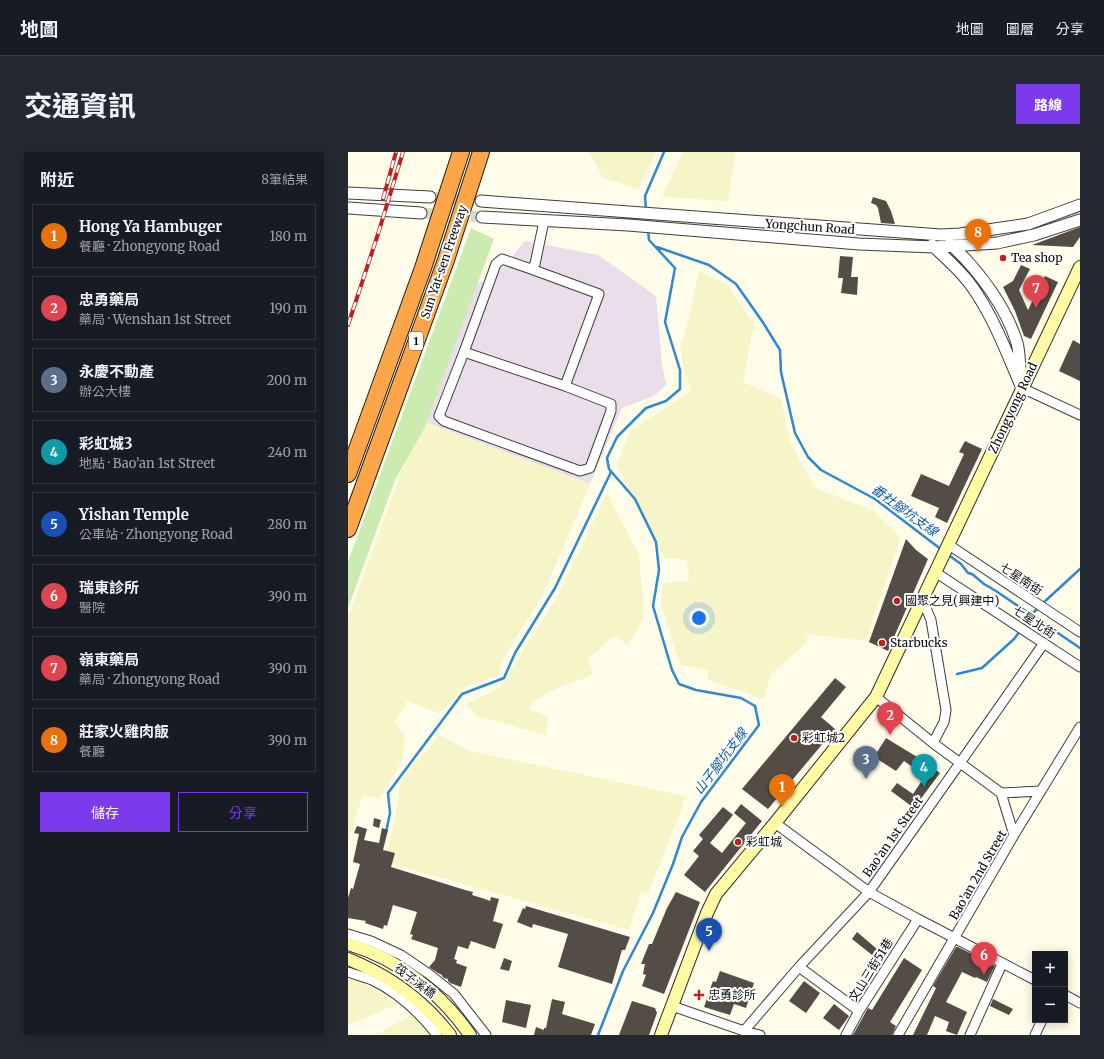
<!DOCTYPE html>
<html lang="zh-TW">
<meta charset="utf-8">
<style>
:root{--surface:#171b24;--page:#242831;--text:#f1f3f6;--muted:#9ea1a6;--line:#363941;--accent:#7c3aed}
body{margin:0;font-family:Merriweather,"Noto Sans TC",serif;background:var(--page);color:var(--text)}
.controls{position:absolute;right:12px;bottom:12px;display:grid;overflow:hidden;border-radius:0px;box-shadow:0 2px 10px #0003}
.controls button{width:36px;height:36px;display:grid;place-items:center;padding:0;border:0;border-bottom:1px solid var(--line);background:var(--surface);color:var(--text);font:20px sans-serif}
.you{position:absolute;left:351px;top:466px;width:14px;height:14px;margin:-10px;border:3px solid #fff;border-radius:50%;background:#1a73e8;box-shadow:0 0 0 6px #1a73e833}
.badge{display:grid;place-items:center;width:26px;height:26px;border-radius:50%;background:var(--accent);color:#fff;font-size:13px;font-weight:700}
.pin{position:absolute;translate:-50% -33px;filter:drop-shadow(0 1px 2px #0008)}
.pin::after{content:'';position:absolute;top:21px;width:14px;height:12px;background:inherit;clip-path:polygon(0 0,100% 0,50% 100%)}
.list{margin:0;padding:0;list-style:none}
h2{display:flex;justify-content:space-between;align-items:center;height:52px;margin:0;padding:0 16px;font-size:17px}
h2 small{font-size:13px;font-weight:400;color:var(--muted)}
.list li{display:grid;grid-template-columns:26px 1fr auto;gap:12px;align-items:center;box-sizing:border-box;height:64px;margin:0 8px 8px;padding:0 8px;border:1px solid var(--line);border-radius:0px}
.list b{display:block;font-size:15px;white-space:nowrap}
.list p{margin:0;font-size:13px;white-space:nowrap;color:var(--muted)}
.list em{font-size:13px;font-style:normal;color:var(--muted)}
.actions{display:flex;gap:8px;padding:12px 16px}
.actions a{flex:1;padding:9px 0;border:1px solid var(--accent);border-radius:0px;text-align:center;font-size:14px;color:var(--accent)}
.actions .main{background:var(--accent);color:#fff}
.map{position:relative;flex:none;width:732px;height:883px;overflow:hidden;border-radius:0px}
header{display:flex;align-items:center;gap:24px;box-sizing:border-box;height:56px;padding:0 20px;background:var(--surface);border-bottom:1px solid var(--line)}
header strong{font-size:19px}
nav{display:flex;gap:22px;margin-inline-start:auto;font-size:14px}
.intro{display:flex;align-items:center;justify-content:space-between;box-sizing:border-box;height:96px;padding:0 24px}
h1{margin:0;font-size:28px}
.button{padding:10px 18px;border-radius:0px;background:var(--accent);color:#fff;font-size:14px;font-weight:700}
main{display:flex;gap:24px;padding:0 24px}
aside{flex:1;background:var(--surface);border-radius:0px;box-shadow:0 2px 10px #0003}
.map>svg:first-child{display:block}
</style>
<header>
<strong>地圖</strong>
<nav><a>地圖</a><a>圖層</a><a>分享</a></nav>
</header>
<div class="intro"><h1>交通資訊</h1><a class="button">路線</a></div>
<main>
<aside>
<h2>附近<small>8筆結果</small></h2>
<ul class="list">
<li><span class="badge" style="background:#e8710a">1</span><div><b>Hong Ya Hambuger</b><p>餐廳 · Zhongyong Road</p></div><em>180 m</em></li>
<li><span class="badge" style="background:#e0444e">2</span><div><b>忠勇藥局</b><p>藥局 · Wenshan 1st Street</p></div><em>190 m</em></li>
<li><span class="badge" style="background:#5c6f8a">3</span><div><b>永慶不動產</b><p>辦公大樓</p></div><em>200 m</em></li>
<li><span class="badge" style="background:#0f9aa8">4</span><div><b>彩虹城3</b><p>地點 · Bao’an 1st Street</p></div><em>240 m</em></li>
<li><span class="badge" style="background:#1a4fb4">5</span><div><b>Yishan Temple</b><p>公車站 · Zhongyong Road</p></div><em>280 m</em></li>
<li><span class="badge" style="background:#e0444e">6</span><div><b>瑞東診所</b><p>醫院</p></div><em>390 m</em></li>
<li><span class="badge" style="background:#e0444e">7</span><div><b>嶺東藥局</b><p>藥局 · Zhongyong Road</p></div><em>390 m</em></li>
<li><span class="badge" style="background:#e8710a">8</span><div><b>莊家火雞肉飯</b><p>餐廳</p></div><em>390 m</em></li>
</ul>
<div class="actions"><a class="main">儲存</a><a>分享</a></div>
</aside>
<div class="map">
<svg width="732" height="883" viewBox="0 0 732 883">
<rect width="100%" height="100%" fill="#fffce9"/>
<path fill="#eadeeb" d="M177 89 250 103 308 144 314 212 318 233 306 244 274 256 242 332 72 268 117 134 145 127Z"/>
<path fill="#f6f5c8" d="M241 0H308L294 28 291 37 255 26Z
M335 0H388L380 49 314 45Z
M351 119 379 132 408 176 404 181 395 230 433 247 442 290 463 329 471 338 525 358 551 384 552 387 518 489 460 482 458 491 423 522 416 547 360 528V518L332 513 313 452 315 432 341 428 339 408 316 406 269 314 276 294 284 277 332 247 343 238 335 215 332 191 335 189Z
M72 268 242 332 194 445 155 507 150 524 119 534 91 561 59 549 47 570 57 583 54 609 31 647 15 643 0 688V466Z
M259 341 291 403 296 466 280 493 266 484 240 507 245 523 211 535 186 549 181 558 200 564 197 583 129 564 118 552 151 536 208 447Z
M91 583 122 599 338 644 333 659 300 741 293 740 281 778 36 710 47 667 53 629Z
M0 827 12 829 50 852 0 873Z
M63 864 85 880 87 883H26Z"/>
<path fill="#ccebb1" d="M123 76 146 87 77 275 47 328 0 456V410Z"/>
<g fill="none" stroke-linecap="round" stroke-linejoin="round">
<path stroke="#2e88d4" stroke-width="2.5" d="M298 59 297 44 316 0
M309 95 361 113 388 132 414 169 432 198 433 220 447 281 460 305 473 318 527 347 594 398
M599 402 613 412 620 421 624 422 636 432 648 439 732 496
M694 452 732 417
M675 475 683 463 691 455
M609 522 634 516 666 487 672 479
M38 680 42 661 40 641 114 542 156 526 167 501 207 436 263 320
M250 883 275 819 305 761 325 712 334 685 353 650 411 573 407 554 393 546 348 538 331 532 324 518 305 454 311 418 308 390 287 347 261 317 259 306 269 285 298 256 318 249 332 237V218L317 170 327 116 301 88 300 77"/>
</g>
<path fill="#544d47" d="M525 45 538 49 543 59 547 72 533 71 530 56 528 53 523 51Z
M732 75V85L725 95 684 93Z
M492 104 505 105 503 125H510L509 143 493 141 495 126H490Z
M673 113 682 117 671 138 680 158 697 124 710 130 683 187 676 184 667 159 655 135 665 129Z
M725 188 732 192V229L711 219Z
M617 289 634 297 599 371 587 365 591 356 563 344 573 322 601 334 616 302 611 300Z
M558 387 568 398 580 407 540 499 521 490Z
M487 526 498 535 473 565 487 577 420 657 394 637Z
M538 586 569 605 592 621 566 656 543 639 549 631 565 642 577 624 556 609 548 619 526 605Z
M393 652 414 669 357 740 336 723 351 704 345 699 355 687 351 683 375 655 385 663 362 691 374 701 398 671 386 661Z
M26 666 33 668 31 676 25 674Z
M9 674 19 677 16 688 31 691 34 676 40 678 35 698 47 701 43 715 117 738 125 740 124 743 137 747 142 749 143 745 151 747 145 769 155 772 147 797 123 789 120 797 110 794 106 807 109 808 108 811 119 815 113 835 102 831 100 829V827L96 826 94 824V823L90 821 81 815 87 808 90 796 63 787 65 783 62 782 69 760 45 753 39 774 36 773 35 777 17 771 18 769 0 766V746L3 736 5 737 12 712 5 710 11 682 6 681Z
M328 740 352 750 316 842 294 834 298 823 295 822 297 812H293L301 792H304L319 756Z
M178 754 282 785 277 798H274L264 832 210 815 220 782 185 772 184 776 169 770 175 756 177 757Z
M509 780 529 797 524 803 504 787Z
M608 795H610L626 803V805L647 814 639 830 628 825 627 826 614 820 598 850 619 860 609 883 598 879 601 870 587 864 579 883H565L588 836 585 834Z
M156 806 164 809 161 819 152 817Z
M556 806 574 818 542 870 548 874 544 883H505L520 856 524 858Z
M372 819 406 831 398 856 386 852 382 863 356 855 365 829 368 830Z
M456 829 472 841 458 861 441 849Z
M204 847 217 850 214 862 247 872 243 883H186L188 875 196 878V876H198Z
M645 847 665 857 661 863 642 854Z
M158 848 183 853 178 876 154 870Z
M284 849 307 856 309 861 301 883H271Z
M486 852 501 864 491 878 475 866Z"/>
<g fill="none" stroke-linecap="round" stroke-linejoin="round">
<path stroke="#dad8c8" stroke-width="11" stroke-dasharray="11 5.5" stroke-linecap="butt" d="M82 45 133 49
M73 61 134 65"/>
<defs>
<path id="minor" d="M183 117 154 107 148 112 116 200 91 264 96 269 232 319 242 316 263 259V252L217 234 251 142 183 117 187 112 196 69
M116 200 217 234
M674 236 732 263
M601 393 732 480
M587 420 732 515
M574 446 583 468 598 558 596 570 585 591
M528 545 585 591 653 641
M653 641 666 683
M653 641 693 639
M427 671 521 740 570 767 687 828
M0 782 23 789 53 803 81 822 106 842 138 883
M451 815 511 859
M0 820C8 823 16 825 24 828 49 840 72 861 89 883
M717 843 732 851
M324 854 396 879 412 883
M396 879 451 815 521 740 612 611 696 491
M498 883 511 859 570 767
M550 883 666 683 732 575
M622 883 654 812
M687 883 694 868"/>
<path id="tertiary" d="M0 41 82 45
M133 49 593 83 612 82 680 72 732 53
M0 56 73 61
M134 65 280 73 511 92 586 95 649 91 686 83 732 68
M602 92C629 116 659 156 669 191 672 201 671 214 673 225
M584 93C600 108 617 123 629 142 648 171 660 204 674 236"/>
<path id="secondary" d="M0 792C49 806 93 841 122 883
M0 807C40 823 76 849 102 883
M313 883 359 761 368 742 427 671 528 545 732 115"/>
<path id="motorway" d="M0 322 75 116 113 0
M0 377 98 108 133 0"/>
</defs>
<use href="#minor" stroke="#3e3e3e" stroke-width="11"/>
<use href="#tertiary" stroke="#3e3e3e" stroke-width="13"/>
<use href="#secondary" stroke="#2d2d2d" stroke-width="14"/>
<use href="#motorway" stroke="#1c1c1c" stroke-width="18"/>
<use href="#minor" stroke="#fff" stroke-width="9"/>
<use href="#tertiary" stroke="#fff" stroke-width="11"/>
<use href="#secondary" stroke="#fffaa4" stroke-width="12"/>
<use href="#motorway" stroke="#fca649" stroke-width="16"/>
<defs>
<path id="rail" d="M35 47 48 0
M0 173 30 82 55 0"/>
</defs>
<use href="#rail" stroke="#c11f1d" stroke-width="4"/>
<use href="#rail" stroke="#fff" stroke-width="2.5" stroke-dasharray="8" stroke-linecap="butt"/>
</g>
<g fill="#c11f1d" stroke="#fff" stroke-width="1.5">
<circle cx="655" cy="106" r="4"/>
<circle cx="549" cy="449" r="4"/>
<circle cx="534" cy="491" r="4"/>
<circle cx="446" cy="586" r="4"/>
<circle cx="390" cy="690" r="4"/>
<path d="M349 837h4v4h4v4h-4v4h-4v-4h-4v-4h4z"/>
</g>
<g text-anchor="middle" stroke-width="4" stroke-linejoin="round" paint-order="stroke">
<rect fill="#fff" stroke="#545454" stroke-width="1" x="61" y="180" width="14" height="18" rx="3"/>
<g font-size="11" font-weight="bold" fill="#0b0b0b">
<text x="68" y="193">1</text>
</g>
<g font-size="12" fill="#0b0b0b" stroke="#fff">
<text transform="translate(462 75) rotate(4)" y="4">Yongchun Road</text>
<text transform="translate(96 110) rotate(-71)" y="4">Sun Yat-sen Freeway</text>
<text transform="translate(665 256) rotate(-65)" y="4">Zhongyong Road</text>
<text transform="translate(673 427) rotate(33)" y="4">七星南街</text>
<text transform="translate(686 470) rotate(33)" y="4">七星北街</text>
<text transform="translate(545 685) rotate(-55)" y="4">Bao’an 1st Street</text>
<text transform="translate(630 723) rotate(-60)" y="4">Bao’an 2nd Street</text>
<text transform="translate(523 818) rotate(-58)" y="4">文山三街51巷</text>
<text transform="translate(67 829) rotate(37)" y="4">筏子溪橋</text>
</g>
<g font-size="12" fill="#0b0b0b" stroke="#fff" text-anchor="start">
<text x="663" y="110">Tea shop</text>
<text x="557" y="453">國聚之見(興建中)</text>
<text x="542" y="495">Starbucks</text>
<text x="454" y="590">彩虹城2</text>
<text x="398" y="694">彩虹城</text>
<text x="360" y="847">忠勇診所</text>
</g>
<g font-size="13" font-style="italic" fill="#0f59a2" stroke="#fff">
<text transform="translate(557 358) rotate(36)" y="5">番社腳坑支線</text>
<text transform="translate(372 609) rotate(-53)" y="5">山子腳坑支線</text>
</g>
</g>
</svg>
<div class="controls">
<button>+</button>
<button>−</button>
</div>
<div class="you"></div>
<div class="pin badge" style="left:434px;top:655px;background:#e8710a">1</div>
<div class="pin badge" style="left:542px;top:583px;background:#e0444e">2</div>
<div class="pin badge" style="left:518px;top:627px;background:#5c6f8a">3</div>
<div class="pin badge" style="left:576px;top:635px;background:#0f9aa8">4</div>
<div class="pin badge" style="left:361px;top:799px;background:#1a4fb4">5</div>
<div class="pin badge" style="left:636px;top:823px;background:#e0444e">6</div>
<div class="pin badge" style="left:688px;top:156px;background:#e0444e">7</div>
<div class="pin badge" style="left:630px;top:100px;background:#e8710a">8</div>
</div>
</main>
